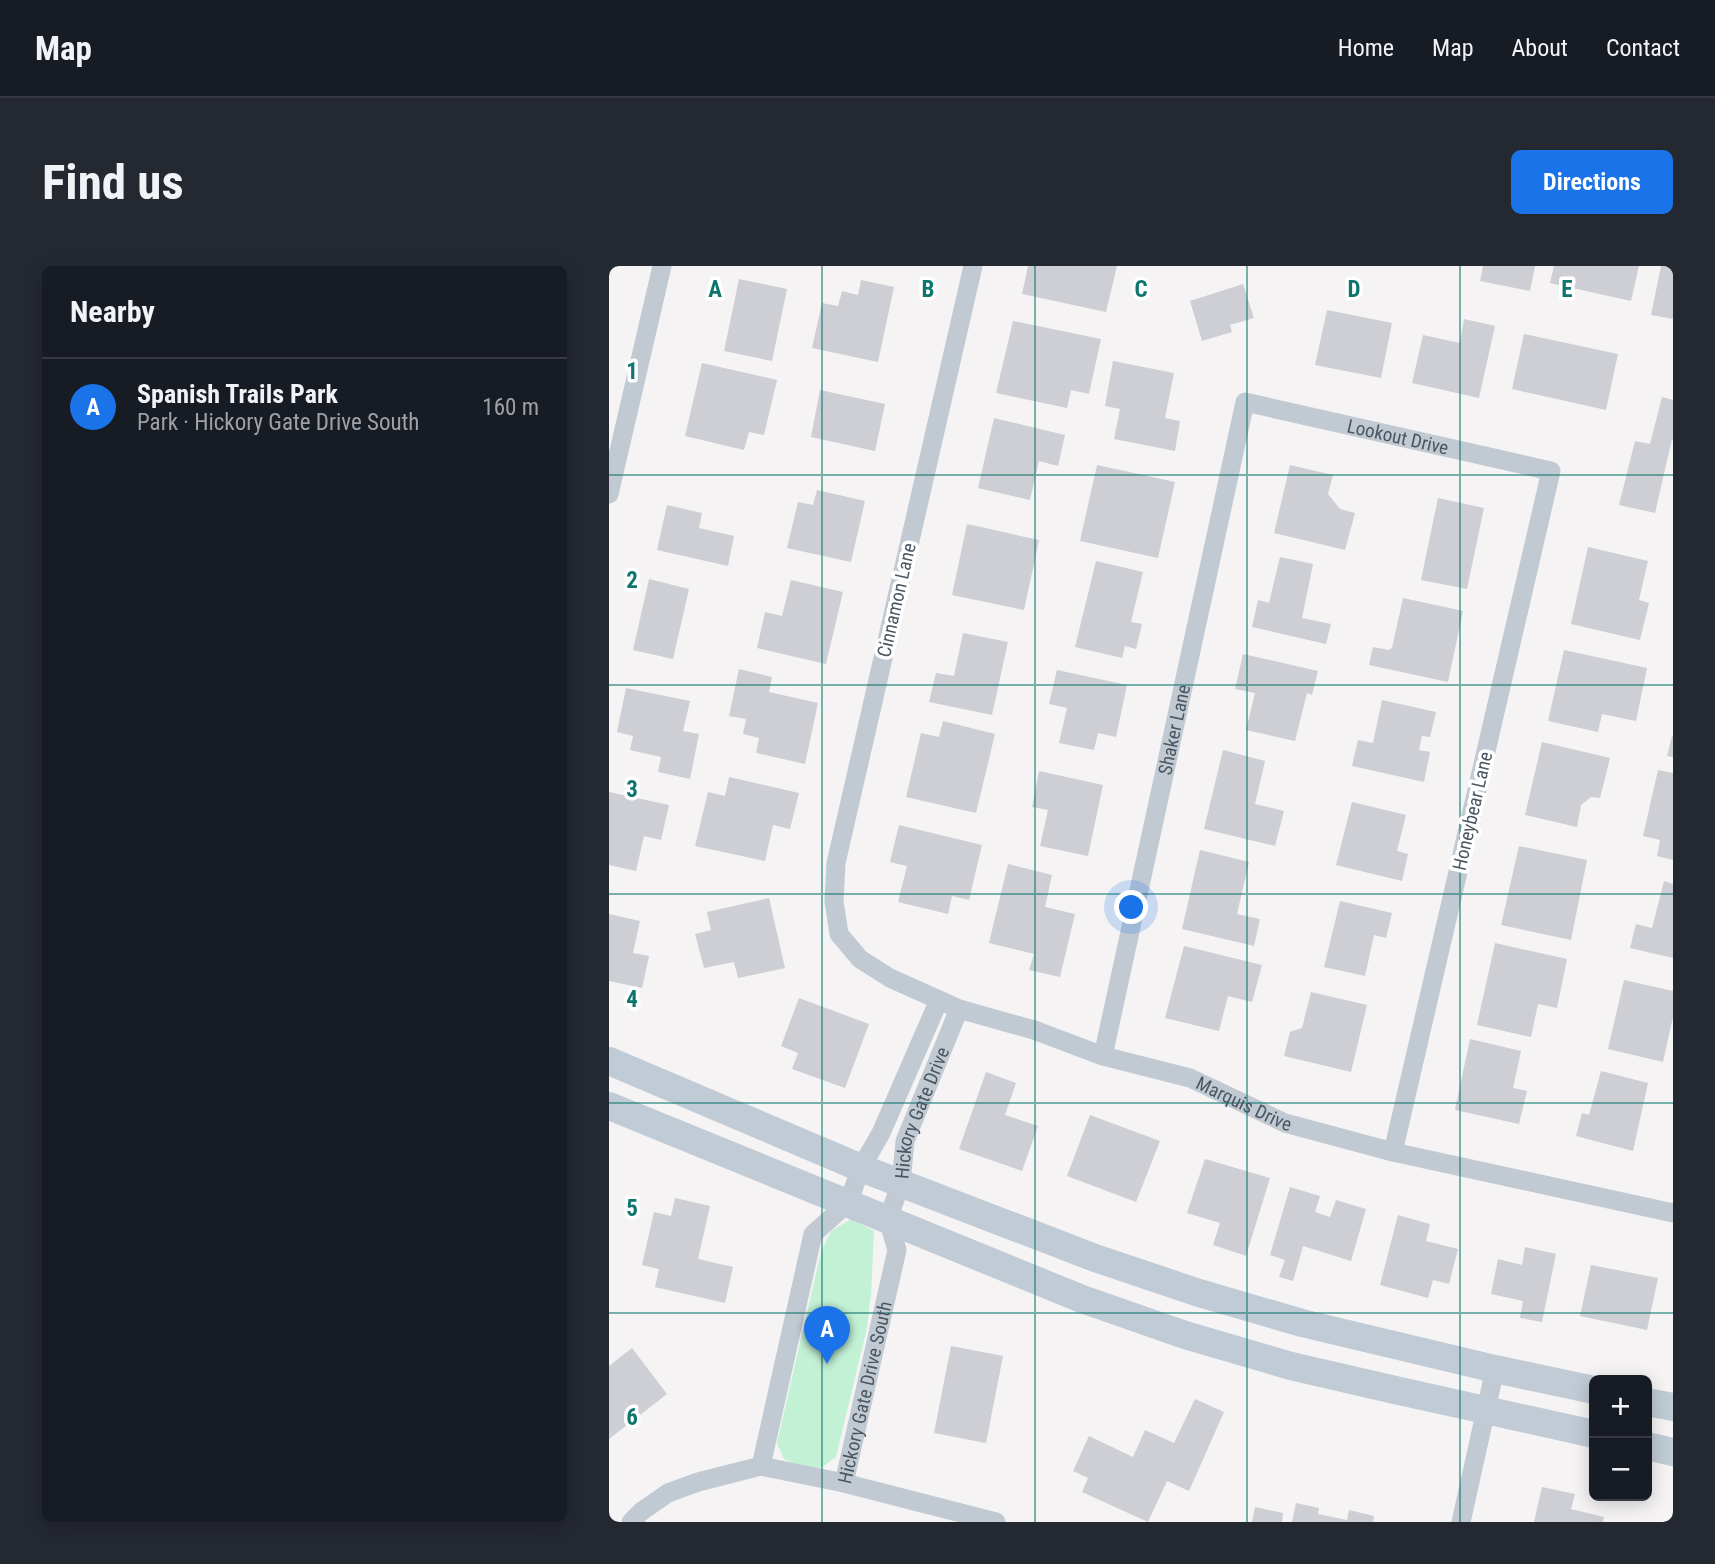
<!DOCTYPE html>
<meta charset="utf-8">
<style>
:root{--surface:#171b24;--page:#242831;--text:#f1f3f6;--muted:#9ea1a6;--line:#363941;--accent:#1a73e8}
body{margin:0;font-family:"Roboto Condensed",sans-serif;background:var(--page);color:var(--text)}
.controls{position:absolute;right:21px;bottom:21px;display:grid;overflow:hidden;border-radius:10px;box-shadow:0 4px 18px #0003}
.controls button{width:63px;height:63px;display:grid;place-items:center;padding:0;border:0;border-bottom:2px solid var(--line);background:var(--surface);color:var(--text);font:35px sans-serif}
.you{position:absolute;left:523px;top:642px;width:24px;height:24px;margin:-18px;border:5px solid #fff;border-radius:50%;background:#1a73e8;box-shadow:0 0 0 10px #1a73e833}
.badge{display:grid;place-items:center;width:46px;height:46px;border-radius:50%;background:var(--accent);color:#fff;font-size:23px;font-weight:700}
.pin{position:absolute;translate:-50% -58px;filter:drop-shadow(0 2px 4px #0008)}
.pin::after{content:'';position:absolute;top:37px;width:24px;height:21px;background:inherit;clip-path:polygon(0 0,100% 0,50% 100%)}
.list{margin:0;padding:0;list-style:none}
h2{display:flex;justify-content:space-between;align-items:center;height:91px;margin:0;padding:0 28px;font-size:30px}
h2 small{font-size:23px;font-weight:400;color:var(--muted)}
.list li{display:grid;grid-template-columns:46px 1fr auto;gap:21px;align-items:center;box-sizing:border-box;height:98px;padding:0 28px;border-top:2px solid var(--line)}
.list b{display:block;font-size:26px;white-space:nowrap}
.list p{margin:0;font-size:23px;white-space:nowrap;color:var(--muted)}
.list em{font-size:23px;font-style:normal;color:var(--muted)}
.map{position:relative;flex:none;width:1064px;height:1256px;overflow:hidden;border-radius:10px}
header{display:flex;align-items:center;gap:42px;box-sizing:border-box;height:98px;padding:0 35px;background:var(--surface);border-bottom:2px solid var(--line)}
header strong{font-size:33px}
nav{display:flex;gap:38px;margin-inline-start:auto;font-size:24px}
.intro{display:flex;align-items:center;justify-content:space-between;box-sizing:border-box;height:168px;padding:0 42px}
h1{margin:0;font-size:49px}
.button{padding:18px 32px;border-radius:10px;background:var(--accent);color:#fff;font-size:24px;font-weight:700}
main{display:flex;gap:42px;padding:0 42px}
aside{flex:1;background:var(--surface);border-radius:10px;box-shadow:0 4px 18px #0003}
.map>svg:first-child{display:block}
</style>
<header>
<strong>Map</strong>
<nav><a>Home</a><a>Map</a><a>About</a><a>Contact</a></nav>
</header>
<div class="intro"><h1>Find us</h1><a class="button">Directions</a></div>
<main>
<aside>
<h2>Nearby<small></small></h2>
<ul class="list">
<li><span class="badge">A</span><div><b>Spanish Trails Park</b><p>Park · Hickory Gate Drive South</p></div><em>160 m</em></li>
</ul>
</aside>
<div class="map">
<svg width="1064" height="1256" viewBox="0 0 1064 1256">
<rect width="100%" height="100%" fill="#f5f3f3"/>
<path fill="#c3f1d5" d="M242 953 265 965 262 1029 258 1062 227 1191 212 1202 190 1201 175 1193 168 1177 212 986 222 965Z"/>
<path fill="#cdcfd5" d="M419 0H508L497 46 413 28Z
M874 0H926L921 25 871 15Z
M945 0H1030L1022 35 941 17Z
M1052 0H1064V53L1042 49Z
M130 13 178 23 163 95 115 85Z
M252 14 285 21 269 96 203 82 213 37 229 40 233 25 249 29Z
M634 18 645 52 621 59 623 66 593 75 581 35Z
M718 44 783 57 772 112 706 99Z
M855 53 886 60 870 132 803 117 814 69 851 77Z
M404 55 492 73 480 128 462 124 458 142 387 127Z
M915 68 1009 88 997 144 903 123Z
M504 95 565 107 556 152 571 155 566 185 505 173 511 143 496 140Z
M93 97 168 114 155 169 140 166 135 184 76 170Z
M211 124 276 138 266 185 202 171Z
M1053 131 1064 134V174L1063 173 1046 247 1010 239 1026 175 1041 178Z
M385 152 456 169 449 200 430 195 421 234 369 222Z
M488 199 566 216 549 292 471 275Z
M681 199 724 209 719 228 731 243 746 247 736 284 665 267Z
M208 224 256 235 242 296 178 282 189 236 204 239Z
M829 232 875 242 858 323 812 314Z
M58 239 93 247 90 262 125 270 119 300 48 284Z
M358 258 430 274 415 344 343 329Z
M979 281 1039 295 1030 334 1040 337 1031 374 962 358Z
M671 291 704 298 693 352 722 358 717 378 643 361 649 334 660 337Z
M487 295 534 306 522 356 533 358 527 383 516 380 513 392 466 381Z
M40 313 80 323 64 393 24 384Z
M182 314 234 326 217 398 148 382 156 346 173 350Z
M794 332 854 345 839 416 760 399 764 381 780 384 783 382Z
M354 367 399 376 383 449 320 436 327 407 345 410Z
M955 384 1038 402 1027 455 993 448 989 466 939 455Z
M634 388 709 405 703 429 698 427 686 475 637 464 646 427 626 423Z
M130 403 163 411 160 426 209 437 196 498 147 487 150 472 134 468 137 453 120 450Z
M448 404 518 419 507 471 489 467 485 484 450 477 458 442 440 438Z
M17 422 81 435 74 465 90 468 81 513 49 506 52 491 21 484 24 470 8 466Z
M773 434 827 446 821 471 813 470 810 484 821 486 815 516 743 500 749 474 764 477Z
M334 455 386 468 367 547 297 531 312 467 330 471Z
M1063 470H1064V491L1058 490Z
M933 476 1001 492 991 532 982 531 972 539 968 561 916 549Z
M614 484 656 495 646 538 675 545 666 580 595 563Z
M1049 504 1064 507V594L1048 590 1051 574 1034 570Z
M430 505 494 519 479 590 431 580 439 544 423 541Z
M120 511 190 527 181 563 164 559 156 595 86 580 99 526 116 530Z
M0 526 60 539 52 574 35 570 27 605 0 599Z
M743 536 797 549 788 585 799 588 793 615 727 599Z
M290 559 373 579 360 634 343 630 339 648 289 636 298 600 281 596Z
M910 580 978 594 962 674 892 659Z
M591 584 640 596 628 648 651 653 645 680 573 663Z
M399 598 443 609 436 641 466 648 451 711 420 704 425 688 380 677Z
M1055 615 1064 618V692L1021 682 1027 658 1043 662Z
M160 632 176 702 129 712 125 696 95 702 86 668 102 664 98 646Z
M731 635 783 647 777 672 765 669 756 710 715 701Z
M0 648 31 655 24 687 40 690 33 722 0 715Z
M886 677 958 693 948 742 929 738 922 771 868 759Z
M575 680 653 699 643 736 619 730 610 765 556 752Z
M1015 714 1064 725V751L1054 796 999 783Z
M702 726 758 739 742 806 675 790 681 766 693 762Z
M190 732 260 758 236 822 183 803 189 787 172 780Z
M861 773 912 785 904 822 918 825 910 858 846 844Z
M992 805 1039 817 1024 885 967 870 973 847 980 849Z
M377 806 407 817 396 849 429 860 413 905 350 883Z
M481 849 551 875 527 936 458 910Z
M596 893 661 912 637 990 604 979 611 957 578 947Z
M681 921 711 930 706 946 721 951 727 934 757 943 742 995 694 980 684 1015 670 1011 676 994 661 989Z
M66 932 101 940 89 993 124 1001 116 1037 46 1021 50 1003 33 999 45 946 62 950Z
M789 949 821 958 817 975 849 983 840 1018 824 1014 819 1032 771 1019Z
M916 981 947 988 933 1056 911 1052 914 1035 882 1028 889 993 913 999Z
M982 999 1049 1012 1038 1064 971 1050Z
M342 1080 394 1090 377 1177 325 1167Z
M23 1082 58 1128 0 1173V1100Z
M586 1133 615 1146 580 1225 558 1215 539 1256 473 1226 479 1212 464 1205 480 1170 524 1191 536 1164 565 1177Z
M933 1221 966 1228 962 1243 995 1251 994 1256H925Z
M687 1237 710 1242 709 1248 738 1254 740 1244 765 1250 764 1256H683Z
M646 1241 674 1247 673 1256H643Z"/>
<g fill="none" stroke-linecap="round" stroke-linejoin="round">
<g stroke="#c1cad2" stroke-width="19">
<path id="s1" d="M364 0 227 597 225 635 230 668 251 693 281 712 350 743 425 764 494 790 581 812 676 857 784 886 1064 947"/>
<path d="M0 228 53 0"/>
<path id="s2" d="M494 790 636 136 942 205 784 886"/>
<path d="M152 1200 204 968 239 937 252 902 272 867 330 734"/>
<path id="s3" d="M235 1217 288 984 279 953 292 917 296 875 350 743"/>
<path d="M22 1256 33 1245 59 1227 89 1216 152 1200 235 1217 387 1256"/>
<path d="M852 1256 886 1103"/>
</g>
<path stroke="#c1cbd6" stroke-width="28" d="M0 795 252 902 486 992 590 1027 693 1057 886 1103 985 1124
M0 840 473 1033 576 1069 682 1100 786 1124 985 1168
M1038 1136 1064 1141
M1038 1180 1064 1186"/>
</g>
<path fill="none" stroke="#0f766e" stroke-width="2" stroke-opacity="0.55" d="M213 0V1256M426 0V1256M638 0V1256M851 0V1256M0 209H1064M0 419H1064M0 628H1064M0 837H1064M0 1047H1064"/>
<g text-anchor="middle" stroke-width="7" stroke-linejoin="round" paint-order="stroke">
<g font-size="19" fill="#4a5661" stroke="#fff">
<text dy="7" stroke="none"><textPath href="#s2" startOffset="826">Lookout Drive</textPath></text>
<text transform="translate(287 334) rotate(-77)" y="7">Cinnamon Lane</text>
<text dy="7" stroke="none"><textPath href="#s2" startOffset="334">Shaker Lane</textPath></text>
<text transform="translate(863 545) rotate(-77)" y="7">Honeybear Lane</text>
<text dy="7" stroke="none"><textPath href="#s1" startOffset="1129">Marquis Drive</textPath></text>
<text dy="7" stroke="none"><textPath href="#s3" startOffset="383">Hickory Gate Drive</textPath></text>
<text dy="7" stroke="none"><textPath href="#s3" startOffset="93">Hickory Gate Drive South</textPath></text>
</g>
</g>
<g font-size="23" text-anchor="middle" font-weight="bold" fill="#0f766e" stroke="#fff" stroke-width="7" stroke-linejoin="round" paint-order="stroke">
<text x="106" y="31">A</text>
<text x="319" y="31">B</text>
<text x="532" y="31">C</text>
<text x="745" y="31">D</text>
<text x="958" y="31">E</text>
<text x="23" y="113">1</text>
<text x="23" y="322">2</text>
<text x="23" y="531">3</text>
<text x="23" y="741">4</text>
<text x="23" y="950">5</text>
<text x="23" y="1159">6</text>
</g>
</svg>
<div class="controls">
<button>+</button>
<button>−</button>
</div>
<div class="you"></div>
<div class="pin badge" style="left:218px;top:1098px">A</div>
</div>
</main>
